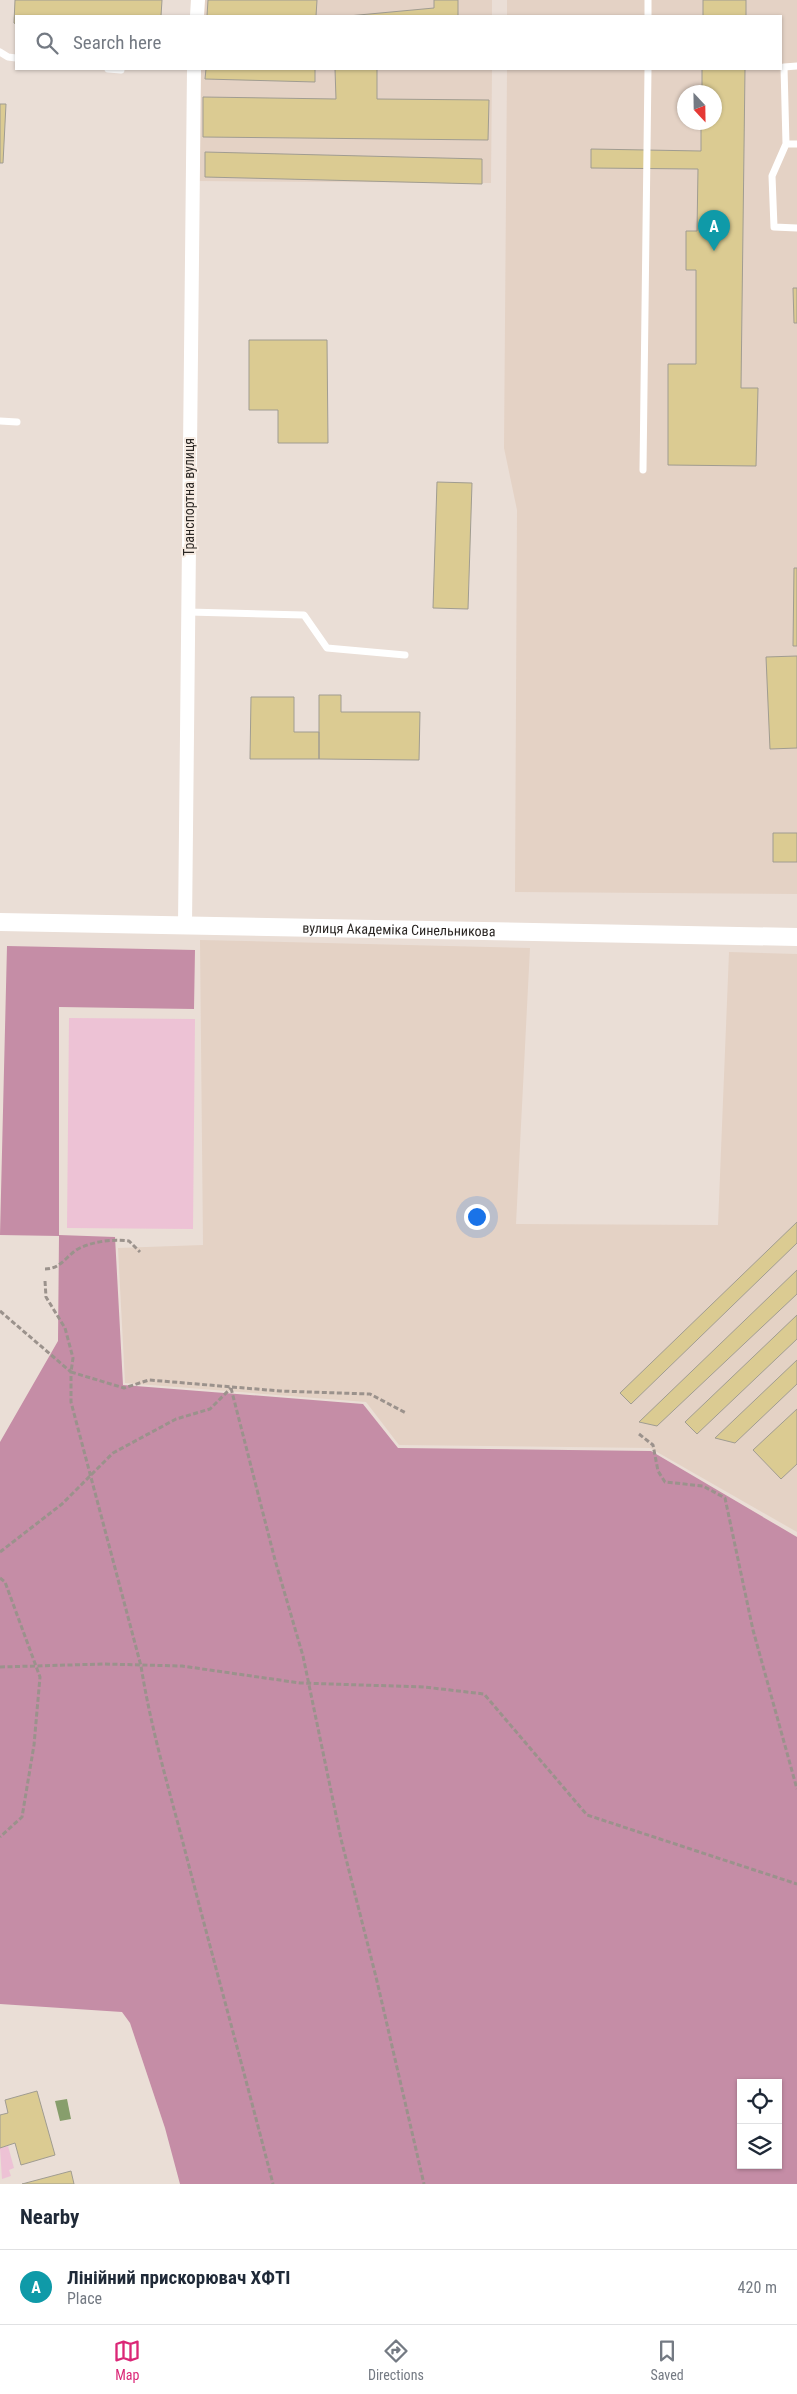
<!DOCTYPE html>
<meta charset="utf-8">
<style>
:root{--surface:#fff;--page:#f6f6f7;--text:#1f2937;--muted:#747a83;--line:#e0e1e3;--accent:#db2777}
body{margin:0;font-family:"Roboto Condensed",sans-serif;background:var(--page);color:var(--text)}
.controls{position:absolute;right:15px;bottom:15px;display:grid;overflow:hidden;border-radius:0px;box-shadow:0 1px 4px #0004}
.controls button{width:45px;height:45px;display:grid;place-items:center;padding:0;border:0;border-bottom:1px solid var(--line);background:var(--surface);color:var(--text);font:25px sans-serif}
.compass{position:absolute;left:677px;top:85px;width:45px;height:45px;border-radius:50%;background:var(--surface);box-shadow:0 1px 4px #0004;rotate:158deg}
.you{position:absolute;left:476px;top:1216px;width:18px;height:18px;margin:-12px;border:4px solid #fff;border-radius:50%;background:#1a73e8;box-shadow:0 0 0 8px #1a73e833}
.badge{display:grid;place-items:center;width:32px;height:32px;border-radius:50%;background:var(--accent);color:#fff;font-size:16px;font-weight:700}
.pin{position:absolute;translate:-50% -41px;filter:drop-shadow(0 1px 2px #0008)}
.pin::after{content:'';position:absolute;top:26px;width:18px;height:15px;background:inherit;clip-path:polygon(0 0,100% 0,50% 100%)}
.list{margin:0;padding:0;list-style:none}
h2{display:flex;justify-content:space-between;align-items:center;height:65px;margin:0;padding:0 20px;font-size:21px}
h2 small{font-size:16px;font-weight:400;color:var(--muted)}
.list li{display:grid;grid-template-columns:32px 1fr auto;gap:15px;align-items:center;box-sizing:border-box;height:75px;padding:0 20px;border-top:1px solid var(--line)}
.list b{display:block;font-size:19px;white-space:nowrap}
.list p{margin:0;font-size:16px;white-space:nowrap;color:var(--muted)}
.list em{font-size:16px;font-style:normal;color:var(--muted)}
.icon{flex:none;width:28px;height:28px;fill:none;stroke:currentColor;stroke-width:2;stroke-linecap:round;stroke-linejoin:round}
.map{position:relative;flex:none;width:797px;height:2184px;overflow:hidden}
.search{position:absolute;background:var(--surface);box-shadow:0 1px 4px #0004;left:15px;right:15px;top:15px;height:55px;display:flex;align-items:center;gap:12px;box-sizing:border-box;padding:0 18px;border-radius:0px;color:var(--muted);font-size:19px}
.sheet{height:140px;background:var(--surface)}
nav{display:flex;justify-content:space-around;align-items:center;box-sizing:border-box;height:70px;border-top:1px solid var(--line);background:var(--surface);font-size:14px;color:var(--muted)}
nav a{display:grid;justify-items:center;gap:2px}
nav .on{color:var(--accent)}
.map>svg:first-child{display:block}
</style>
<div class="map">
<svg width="797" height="2184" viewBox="0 0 797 2184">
<rect width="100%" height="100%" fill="#eaded6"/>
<path fill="#e4d2c5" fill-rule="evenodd" d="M198 0H492V16H198Z
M507 0H797V894L515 892 517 510 504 448 507 69H781V16H507ZM684 92H714V122H684Z
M197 69H492L491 183 195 181Z
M200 940 530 948 516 1224 718 1225 729 952 797 954V1532L650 1448 399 1445 366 1402 125 1383 118 1248 203 1245Z"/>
<path fill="#edc2d5" d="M69 1018 195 1019 193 1229 67 1228Z
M8 2146 14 2168 9 2170 11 2176 2 2179 0 2148Z"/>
<path fill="#c58da6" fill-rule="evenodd" d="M7 946 195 950 194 1009 59 1007V1235L115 1237 123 1385 363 1404 398 1448 651 1451 797 1537V2184H180L165 2128 130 2023 122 2012 0 2004V1442L58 1341 59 1236 0 1235ZM741 2083H778V2165H741Z"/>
<path fill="#879e6c" d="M67 2099 71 2119 60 2121 55 2101Z"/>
<path fill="#dbcb92" stroke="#a09c91" d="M15 0H162L161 16H16V24L14 23Z
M208 0H317L316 16H207Z
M434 0H458V16H348L434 8Z
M703 0H746V16H703Z
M206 69H315V82L205 79Z
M335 69H377V99L489 100 488 140 203 137V97L336 99Z
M702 69H745L741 388H758L756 466 668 465V364H696V270H686V231H697L698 169 591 168V149L701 151V122H714V92H702Z
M0 104H6L3 163H0Z
M205 152 482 159V184L205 177Z
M793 288H797V323H794Z
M249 340H327L328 443H278V410H249Z
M437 482 472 483 468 609 433 608Z
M794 568H797V646H793Z
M797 656V748L770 749 766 657Z
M319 695H341V712H420L419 760 319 759Z
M251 697H294V732H319V759H250Z
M773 833H797V862H773Z
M797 1222V1243L631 1404 620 1393Z
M797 1270V1294L657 1426 639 1422Z
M797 1315V1339L697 1434 685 1422Z
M797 1360V1384L735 1443 715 1438Z
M797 1409V1464L781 1479 753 1450Z
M37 2091 55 2155 21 2165 15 2143 0 2148V2115L8 2113 5 2100Z
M71 2171 74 2184H22Z"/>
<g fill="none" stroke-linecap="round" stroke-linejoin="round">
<path stroke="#9b928c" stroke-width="3" stroke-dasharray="5 2.5" stroke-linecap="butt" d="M45 1269C61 1269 66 1256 78 1249 94 1241 112 1239 129 1241L140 1252
M45 1281 46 1297 65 1328 73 1358 71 1372 124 1388 149 1380 280 1391 370 1394 406 1413
M0 1311 71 1372V1402L141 1666C150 1723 166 1779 181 1835 211 1952 243 2067 273 2184
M231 1388 275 1560 303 1656 341 1839 376 1977 424 2184
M639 1434 653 1445 658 1471 665 1482 703 1486 725 1498 753 1630 797 1789
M0 1552 62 1504 113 1453 176 1419 210 1409 231 1388
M0 1578 5 1582 40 1677 34 1745 22 1817 0 1837
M0 1667 103 1664 182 1666 300 1683 424 1687 484 1694 587 1815 797 1884"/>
<path stroke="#fff" stroke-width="7" d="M648 16V0
M0 52 8 57 16 58
M797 66 784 67 786 144H797
M108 69 121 70
M786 144 772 176 774 227 797 228
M0 421 17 422
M643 470 648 69
M188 612 304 615 327 648 405 655"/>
<path stroke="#fff" stroke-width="14" d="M197 16 198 0
M185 925 194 69"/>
<path stroke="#fff" stroke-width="18" id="s1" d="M0 922 797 937"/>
</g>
<g text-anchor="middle" stroke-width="4" stroke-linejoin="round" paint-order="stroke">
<g font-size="14" fill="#2a2623" stroke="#f7ece3">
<text transform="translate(189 497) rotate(-90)" y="5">Транспортна вулиця</text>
<text dy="5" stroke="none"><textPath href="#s1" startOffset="399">вулиця Академіка Синельникова</textPath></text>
</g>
</g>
</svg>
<div class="controls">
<button><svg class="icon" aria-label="locate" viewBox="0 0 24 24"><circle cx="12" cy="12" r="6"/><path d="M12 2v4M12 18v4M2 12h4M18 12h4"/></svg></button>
<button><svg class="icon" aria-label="layers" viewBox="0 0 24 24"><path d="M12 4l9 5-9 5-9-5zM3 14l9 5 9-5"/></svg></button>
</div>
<svg class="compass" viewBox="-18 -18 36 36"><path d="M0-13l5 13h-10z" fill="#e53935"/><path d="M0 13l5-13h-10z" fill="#747a83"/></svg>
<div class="you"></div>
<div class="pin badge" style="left:714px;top:251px;background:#0f9aa8">A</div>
<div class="search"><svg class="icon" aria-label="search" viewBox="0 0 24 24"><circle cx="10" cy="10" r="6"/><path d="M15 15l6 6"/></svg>Search here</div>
</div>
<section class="sheet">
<h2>Nearby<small></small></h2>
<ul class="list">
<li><span class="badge" style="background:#0f9aa8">A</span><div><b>Лінійний прискорювач ХФТІ</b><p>Place</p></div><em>420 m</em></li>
</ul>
</section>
<nav>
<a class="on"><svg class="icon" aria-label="map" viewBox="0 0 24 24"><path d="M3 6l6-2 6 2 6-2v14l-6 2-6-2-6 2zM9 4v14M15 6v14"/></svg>Map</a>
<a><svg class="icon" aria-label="directions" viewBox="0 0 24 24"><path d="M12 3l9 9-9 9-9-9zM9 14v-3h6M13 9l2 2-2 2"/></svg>Directions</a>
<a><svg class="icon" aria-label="saved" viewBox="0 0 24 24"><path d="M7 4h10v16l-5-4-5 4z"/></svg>Saved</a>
</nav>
